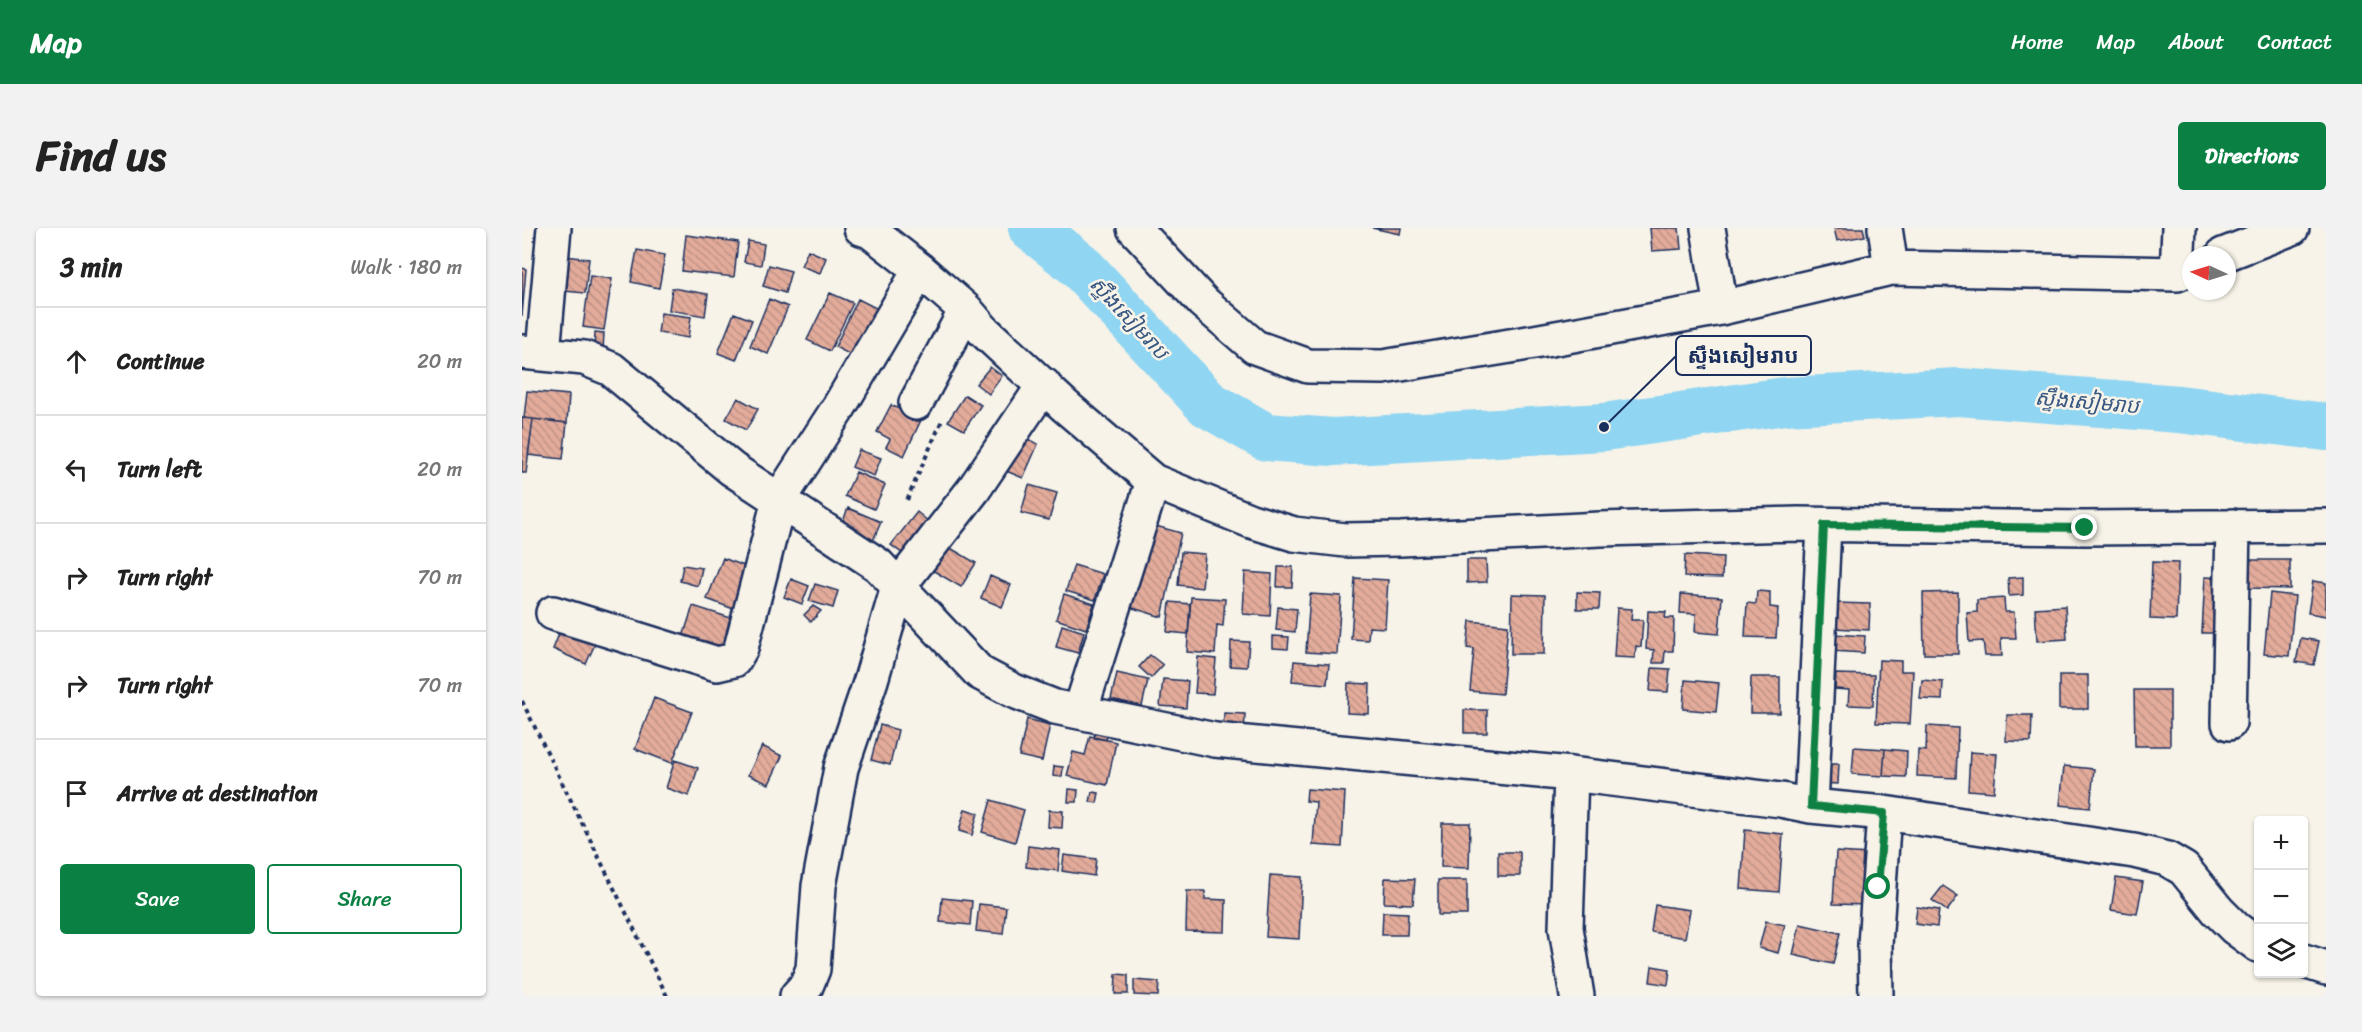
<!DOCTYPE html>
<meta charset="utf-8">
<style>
:root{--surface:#fff;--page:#f2f2f2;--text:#222;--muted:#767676;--line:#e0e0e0;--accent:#0b8043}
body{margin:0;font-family:Sriracha,"Noto Sans Khmer",sans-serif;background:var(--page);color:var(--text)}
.controls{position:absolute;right:18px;bottom:18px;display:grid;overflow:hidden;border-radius:6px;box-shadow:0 2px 4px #0004}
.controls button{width:54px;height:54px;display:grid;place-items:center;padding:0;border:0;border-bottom:2px solid var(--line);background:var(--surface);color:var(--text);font:30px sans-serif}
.compass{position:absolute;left:1660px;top:18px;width:54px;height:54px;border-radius:50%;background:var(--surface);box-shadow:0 2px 4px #0004;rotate:274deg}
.stop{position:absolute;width:18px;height:18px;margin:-14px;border:4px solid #0b8043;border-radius:50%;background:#fff}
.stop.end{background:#0b8043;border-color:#fff;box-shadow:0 2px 6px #0008}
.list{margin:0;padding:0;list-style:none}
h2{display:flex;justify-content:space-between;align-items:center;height:78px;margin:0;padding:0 24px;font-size:26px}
h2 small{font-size:20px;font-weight:400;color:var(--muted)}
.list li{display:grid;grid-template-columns:39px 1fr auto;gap:18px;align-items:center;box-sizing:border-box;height:108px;padding:0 24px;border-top:2px solid var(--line)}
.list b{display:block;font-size:22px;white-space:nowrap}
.list em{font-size:20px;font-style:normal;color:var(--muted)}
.actions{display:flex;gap:12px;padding:18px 24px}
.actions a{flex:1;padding:14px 0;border:2px solid var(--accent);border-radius:6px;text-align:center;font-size:21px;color:var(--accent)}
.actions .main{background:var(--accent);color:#fff}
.icon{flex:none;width:33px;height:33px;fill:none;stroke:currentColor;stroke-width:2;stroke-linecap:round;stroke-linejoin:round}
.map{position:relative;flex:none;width:1804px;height:768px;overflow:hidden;border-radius:6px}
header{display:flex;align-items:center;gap:36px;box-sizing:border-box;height:84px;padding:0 30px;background:var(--accent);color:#fff}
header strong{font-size:28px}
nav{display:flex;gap:33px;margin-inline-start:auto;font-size:21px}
.intro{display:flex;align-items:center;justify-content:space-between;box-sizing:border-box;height:144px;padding:0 36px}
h1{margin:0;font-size:42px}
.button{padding:15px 27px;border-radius:6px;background:var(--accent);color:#fff;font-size:21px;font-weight:700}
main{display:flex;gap:36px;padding:0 36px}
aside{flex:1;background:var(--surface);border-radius:6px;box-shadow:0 2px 4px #0004}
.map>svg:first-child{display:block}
</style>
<header>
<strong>Map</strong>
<nav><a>Home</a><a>Map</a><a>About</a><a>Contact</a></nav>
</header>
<div class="intro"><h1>Find us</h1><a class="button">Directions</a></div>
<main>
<aside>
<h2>3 min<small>Walk · 180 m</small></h2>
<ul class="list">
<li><svg class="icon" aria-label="ahead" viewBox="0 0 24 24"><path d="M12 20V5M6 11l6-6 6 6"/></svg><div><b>Continue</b></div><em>20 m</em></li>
<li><svg class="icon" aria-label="left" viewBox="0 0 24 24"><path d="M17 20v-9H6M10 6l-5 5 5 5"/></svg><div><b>Turn left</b></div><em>20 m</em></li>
<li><svg class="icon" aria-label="right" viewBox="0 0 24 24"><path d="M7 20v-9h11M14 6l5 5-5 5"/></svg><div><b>Turn right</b></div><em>70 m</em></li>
<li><svg class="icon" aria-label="right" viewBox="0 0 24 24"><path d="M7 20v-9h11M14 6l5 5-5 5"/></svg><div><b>Turn right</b></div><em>70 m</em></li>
<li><svg class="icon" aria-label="arrive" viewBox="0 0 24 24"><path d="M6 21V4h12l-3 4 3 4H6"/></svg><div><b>Arrive at destination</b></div></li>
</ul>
<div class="actions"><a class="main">Save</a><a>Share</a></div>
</aside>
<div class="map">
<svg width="1804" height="768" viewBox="0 0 1804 768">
<defs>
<pattern id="building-back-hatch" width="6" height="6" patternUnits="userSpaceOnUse" patternTransform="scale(1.5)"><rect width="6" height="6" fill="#e2ab9a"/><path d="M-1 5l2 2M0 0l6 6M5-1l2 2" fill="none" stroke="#c19387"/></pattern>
</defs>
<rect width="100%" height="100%" fill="#f7f3e8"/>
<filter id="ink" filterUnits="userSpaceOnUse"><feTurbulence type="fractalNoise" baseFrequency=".0167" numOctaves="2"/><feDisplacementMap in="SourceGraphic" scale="12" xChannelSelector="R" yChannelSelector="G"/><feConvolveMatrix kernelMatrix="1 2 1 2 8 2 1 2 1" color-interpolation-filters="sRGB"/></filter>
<g filter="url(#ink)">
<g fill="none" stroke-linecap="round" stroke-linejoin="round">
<path stroke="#90d5f2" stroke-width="48" d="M510 0 557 37 686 176 744 209 811 214 1082 199 1263 173 1437 164 1657 181 1804 199"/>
</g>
<path fill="url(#building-back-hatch)" stroke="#1b2f5e" stroke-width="1.5" d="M850 0H879L878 6Z
M1128 0H1157L1159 21 1130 23Z
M1312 0H1341L1343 8 1315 13Z
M164 7 216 14 212 49 160 43Z
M226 13 242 16 239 37 222 34Z
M115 22 143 27 137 60 109 54Z
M286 22 304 30 298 45 279 38Z
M36 27 67 31 63 65 32 62Z
M247 37 269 43 263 65 241 58Z
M0 40 4 41 0 88Z
M68 48 90 51 82 102 61 99Z
M150 60 186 66 183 88 147 82Z
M308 65 331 75 308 123 285 112Z
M247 71 266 79 246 126 228 118Z
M336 71 360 83 337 131 313 119Z
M139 85 169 89 166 110 136 105Z
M212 85 230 92 214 132 196 125Z
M73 104 82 105 81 123 72 122Z
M468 139 480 148 467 166 454 156Z
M5 163 47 167 45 195 2 190Z
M443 167 459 177 442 202 426 193Z
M216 170 236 181 224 202 204 191Z
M369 177 399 192 382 228 364 219 368 211 355 204Z
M0 190 11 191 4 245H0Z
M11 191 45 195 41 231 6 227Z
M497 207 516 216 501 250 482 242Z
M337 222 359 230 352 248 330 239Z
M334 244 363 257 352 281 323 268Z
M507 257 535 265 527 292 499 285Z
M326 280 359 294 350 315 318 301Z
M395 284 413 299 388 331 369 317Z
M623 295 659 305 640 389 601 377Z
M425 318 454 335 439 359 410 342Z
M659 324 683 326 680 360 656 357Z
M1163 327 1201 329 1200 350 1162 349Z
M201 330 230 341 214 382 185 371Z
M945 332H964L965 354 945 355Z
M1726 332H1768V361L1726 360Z
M1630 334 1656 335 1654 392 1628 391Z
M161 337 180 340 176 358 158 353Z
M552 337 581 346 573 372 544 363Z
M756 339H771L770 359H755Z
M723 344 750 346 748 388 721 386Z
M468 348 489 357 480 379 459 370Z
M1501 349V367L1487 368 1486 350Z
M1683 349 1704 350 1702 405H1680Z
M833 350 866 352 863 400 847 399 846 412 829 411Z
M269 351 287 358 280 376 262 369Z
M1791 353 1804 355V388L1786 385Z
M293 356 316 363 311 380 287 373Z
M1235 363 1248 364V379L1256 380 1254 410 1223 409 1225 375 1234 376Z
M1055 364 1078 365 1077 381H1055Z
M1436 364V426H1402L1401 365Z
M1748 365 1773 368 1767 428 1742 426Z
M542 366 572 376 564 401 534 391Z
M788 366 819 368 815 426 784 424Z
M990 366 1023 367 1022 426H989Z
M1159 366 1200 369 1197 406 1173 404 1174 386 1158 385Z
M669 369 703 371 701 398 695 397 693 426 665 424Z
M1482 370 1483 384H1492L1494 410H1479L1480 428H1463L1461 413 1447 414 1445 385 1455 384V372Z
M648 374 668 376 666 406 645 404Z
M1313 375 1348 376 1347 402 1312 400Z
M171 378 215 392 202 433 158 418Z
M291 378 299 383 289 394 282 387Z
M1543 378 1545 411 1515 413 1513 380Z
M756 379 775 381 773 404 754 402Z
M1095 380 1110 381 1109 392H1121L1119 419 1114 418 1113 430 1092 429Z
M1126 383 1144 384 1143 390H1152L1151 423H1143L1142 435H1131L1132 422 1124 421Z
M948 393 986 397 980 466 948 463 952 421 945 420Z
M540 397 562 404 556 425 534 419Z
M39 401 73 416 64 436 31 421Z
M1311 406 1343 408 1342 425 1310 423Z
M751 408 767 409 766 421 751 420Z
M1779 410 1797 413 1792 437 1774 434Z
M709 413 727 414 725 439 708 438Z
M628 427 641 437 629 450 617 439Z
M676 429 694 431 691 466 673 465Z
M1357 432 1379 433V443H1391L1388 496 1354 495Z
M772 433 807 436 805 456 770 453Z
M1130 440 1148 441 1146 464 1128 463Z
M595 445 626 452 620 478 589 471Z
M1314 446 1352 447 1351 478 1326 477 1327 462 1313 461Z
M1537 447H1566V481H1537Z
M1229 449H1258V485H1228Z
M641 451 666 453 664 480 638 478Z
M1163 452 1197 455 1194 484 1161 481Z
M1400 452 1421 454 1420 472 1398 471Z
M826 455 848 456 847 486 825 485Z
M1612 462H1648V518H1613Z
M132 470 170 484 150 535 113 521Z
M942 482H965V505H942Z
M702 485 723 486 722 507 701 506Z
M1485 487H1510L1509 514 1484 513Z
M505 491 528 497 520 533 497 528Z
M574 496 587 498 584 512 572 510Z
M358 497 376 502 368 537 349 532Z
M1405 498 1436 500 1434 550 1395 548 1396 522 1404 523Z
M568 508 594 514 585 557 545 548 551 524 563 527Z
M240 518 260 528 247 556 226 547Z
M1332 519 1363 521 1361 548 1330 546Z
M1363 521 1385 523 1384 549 1361 548Z
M1448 524 1475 526 1472 564 1446 562Z
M153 532 176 540 167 568 144 560Z
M1293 536H1317L1316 556 1293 555Z
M532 538 541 539 540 549 531 548Z
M1542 538 1572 541 1568 580 1538 577Z
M547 561 556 562 555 574H546Z
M785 561 823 564 820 619 791 617 794 574 784 573Z
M570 564 577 565 575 575 568 574Z
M469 572 502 582 493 614 460 604Z
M443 581 456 585 450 607 437 603Z
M527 582 541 583 540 600 526 599Z
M920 595H948L947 640 919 639Z
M1223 602 1261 606 1257 664 1219 661Z
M506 618 538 622 536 643 504 639Z
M976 624H998V648H976Z
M1314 624 1348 626 1345 677 1311 676Z
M542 627 574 631 572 648 540 643Z
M748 647 780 649 777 711 744 709Z
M863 650 893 651 891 676 862 675Z
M1594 650 1621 654 1615 686 1589 682Z
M916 652H945V687H916Z
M1421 658 1436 668 1425 683 1410 672Z
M665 663H683V671L704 672 703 704 664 703Z
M420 670 450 673 448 697 418 694Z
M457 676 484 679 481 706 454 703Z
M1133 677 1168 682 1163 710 1129 704Z
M1395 679 1417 682 1415 699 1393 696Z
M861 684 886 685 885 707H860Z
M1244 693 1263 697 1256 725 1237 720Z
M1278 696 1318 705 1311 736 1271 727Z
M1130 738 1148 741 1146 757 1128 754Z
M594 746 606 747V766H593Z
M612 752 637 754 636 768 612 767Z"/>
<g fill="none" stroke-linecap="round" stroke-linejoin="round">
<defs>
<path id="minor" d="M339 0 348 3 398 42 444 82 461 102 543 178 631 253 729 293 772 306 823 312 879 311 1078 301 1276 296 1563 300 1804 298
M612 0 681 74 733 119 786 138 861 139 1012 114 1199 80 1369 40 1655 46 1669 40
M1186 0 1199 80
M1363 0 1369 40
M1701 27 1770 0
M1655 46 1657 0
M0 124 62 130 89 141 210 241 356 337 458 445 492 463 533 479 693 512 1049 546 1259 572 1289 578 1362 585 1612 623 1645 631 1662 641 1696 683 1713 700 1736 717
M21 125 32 0
M394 175 444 82
M31 385 195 436 212 432 219 420 257 272 317 179 398 42
M558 484 631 253
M1707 495 1711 298
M1049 546 1044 700 1055 768
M1289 578 1302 297
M1782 733 1804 740
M275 768 284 758 291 741 297 658 319 540 349 452 376 359 452 261 522 157
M1354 768 1353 717 1362 585"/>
</defs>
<use href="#minor" stroke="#1b2f5e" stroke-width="38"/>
<path stroke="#1b2f5e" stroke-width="4" stroke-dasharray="4.5 4.5" stroke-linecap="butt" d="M385 272 421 190
M0 473 145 768"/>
<use href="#minor" stroke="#f7f3e8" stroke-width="33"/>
</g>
</g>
<g fill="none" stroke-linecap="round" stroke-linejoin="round" filter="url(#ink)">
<path stroke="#0b8043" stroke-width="8" d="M1356 659 1362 585 1289 578 1302 297 1563 300"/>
</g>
<g text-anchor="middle" stroke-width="5" stroke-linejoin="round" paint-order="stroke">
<g font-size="21" font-style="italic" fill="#385883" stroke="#f7f3e8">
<text transform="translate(607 90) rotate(47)" y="7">ស្ទឹងសៀមរាប</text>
<text transform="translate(1565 174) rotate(5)" y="7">ស្ទឹងសៀមរាប</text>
</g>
</g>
<path fill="none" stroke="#1b2f5e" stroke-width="2" d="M1082 199L1154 128"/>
<circle fill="#1b2f5e" stroke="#f7f3e8" stroke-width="2" cx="1082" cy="199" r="6"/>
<rect fill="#f7f3e8" stroke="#1b2f5e" stroke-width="2" x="1154" y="108" width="135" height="39" rx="6"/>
<g font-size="21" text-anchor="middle" font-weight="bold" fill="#1b2f5e">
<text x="1221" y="135">ស្ទឹងសៀមរាប</text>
</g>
</svg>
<div class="controls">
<button>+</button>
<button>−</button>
<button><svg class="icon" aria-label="layers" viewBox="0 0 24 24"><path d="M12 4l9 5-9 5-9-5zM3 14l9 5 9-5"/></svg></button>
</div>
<svg class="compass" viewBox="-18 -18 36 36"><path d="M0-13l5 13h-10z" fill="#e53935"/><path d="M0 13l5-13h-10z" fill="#767676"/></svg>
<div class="stop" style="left:1356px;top:659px"></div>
<div class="stop end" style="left:1563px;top:300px"></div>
</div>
</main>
